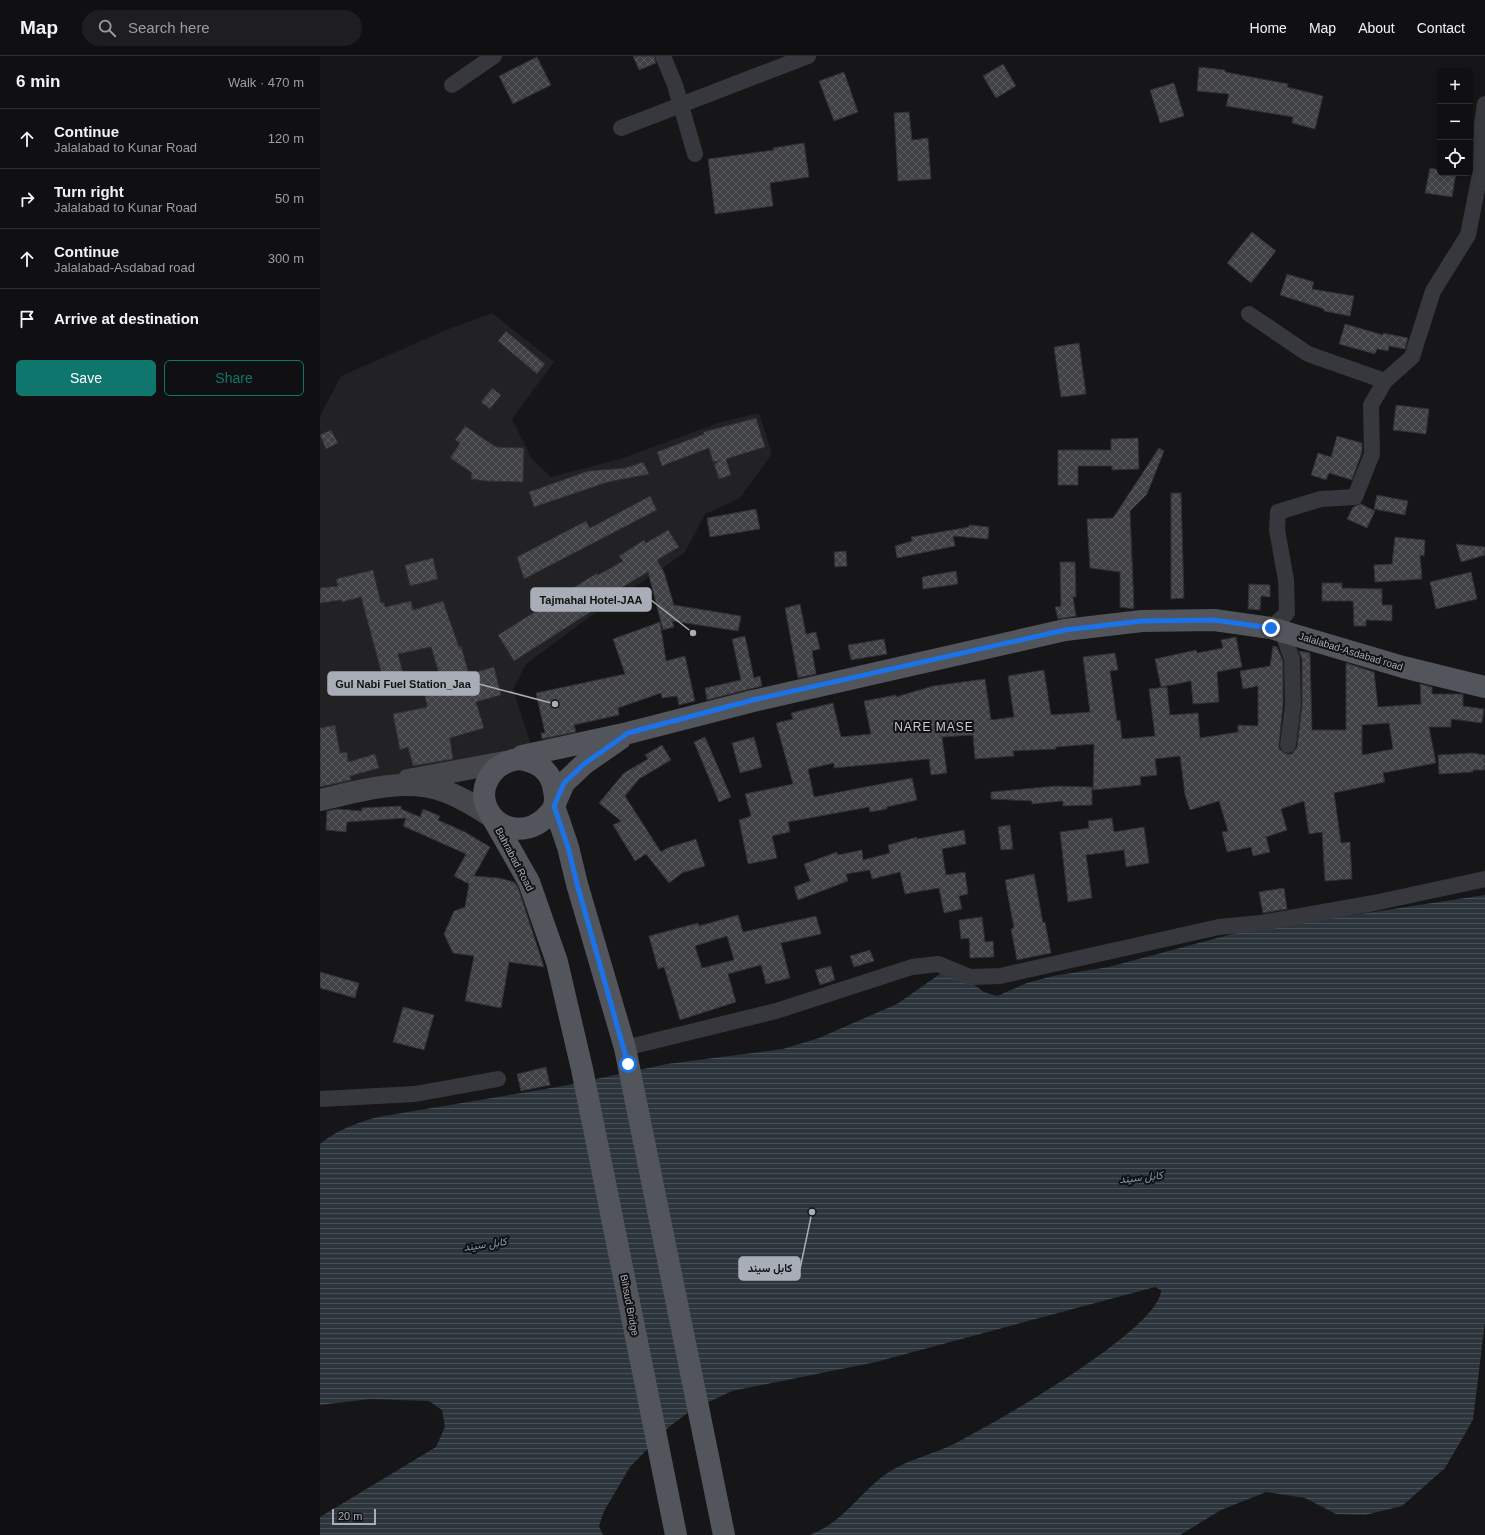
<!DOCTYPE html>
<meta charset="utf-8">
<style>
:root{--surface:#101012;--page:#1e1e20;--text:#f1f3f6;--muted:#9c9d9f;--line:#303032;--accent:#0f766e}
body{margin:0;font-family:Helvetica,Vazirmatn,sans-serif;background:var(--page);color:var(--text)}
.controls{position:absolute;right:12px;top:12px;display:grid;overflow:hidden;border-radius:6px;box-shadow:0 2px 6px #0003}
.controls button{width:36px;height:36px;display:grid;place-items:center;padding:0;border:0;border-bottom:1px solid var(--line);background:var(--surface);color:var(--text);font:20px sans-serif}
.scale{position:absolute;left:12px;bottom:10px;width:44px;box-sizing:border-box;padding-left:4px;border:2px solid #a8adb8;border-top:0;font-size:11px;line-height:14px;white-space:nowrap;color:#a8adb8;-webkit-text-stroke:3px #111113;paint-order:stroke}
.stop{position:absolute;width:12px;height:12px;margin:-9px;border:3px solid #1a73e8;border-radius:50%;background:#fff}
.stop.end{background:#1a73e8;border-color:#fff;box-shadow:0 1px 4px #0008}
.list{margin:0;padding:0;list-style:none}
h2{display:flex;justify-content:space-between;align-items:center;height:52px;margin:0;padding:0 16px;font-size:17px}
h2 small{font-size:13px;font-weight:400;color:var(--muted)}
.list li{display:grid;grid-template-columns:26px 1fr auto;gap:12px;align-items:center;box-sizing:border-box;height:60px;padding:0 16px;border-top:1px solid var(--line)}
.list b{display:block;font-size:15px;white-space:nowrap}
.list p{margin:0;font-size:13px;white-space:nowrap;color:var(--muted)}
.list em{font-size:13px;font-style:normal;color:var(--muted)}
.actions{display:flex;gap:8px;padding:12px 16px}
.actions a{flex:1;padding:9px 0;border:1px solid var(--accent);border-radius:6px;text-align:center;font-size:14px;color:var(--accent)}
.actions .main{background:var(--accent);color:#fff}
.icon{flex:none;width:22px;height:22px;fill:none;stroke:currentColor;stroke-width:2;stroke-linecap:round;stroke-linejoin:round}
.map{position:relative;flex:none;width:1165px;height:1479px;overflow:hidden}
header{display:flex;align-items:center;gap:24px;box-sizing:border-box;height:56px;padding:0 20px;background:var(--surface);border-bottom:1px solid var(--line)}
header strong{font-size:19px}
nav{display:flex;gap:22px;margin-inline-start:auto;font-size:14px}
.search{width:280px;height:36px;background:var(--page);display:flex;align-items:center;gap:10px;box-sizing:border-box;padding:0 14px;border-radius:22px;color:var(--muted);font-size:15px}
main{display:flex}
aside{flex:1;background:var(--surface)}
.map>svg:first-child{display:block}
</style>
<header>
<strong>Map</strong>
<div class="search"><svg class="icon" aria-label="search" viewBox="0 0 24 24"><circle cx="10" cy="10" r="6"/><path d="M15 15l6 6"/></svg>Search here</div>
<nav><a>Home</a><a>Map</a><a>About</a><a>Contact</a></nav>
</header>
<main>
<aside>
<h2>6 min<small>Walk · 470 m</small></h2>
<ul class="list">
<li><svg class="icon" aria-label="ahead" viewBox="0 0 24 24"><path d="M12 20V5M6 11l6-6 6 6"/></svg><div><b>Continue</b><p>Jalalabad to Kunar Road</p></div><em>120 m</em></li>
<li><svg class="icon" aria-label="right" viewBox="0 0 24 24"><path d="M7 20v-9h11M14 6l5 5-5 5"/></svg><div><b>Turn right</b><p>Jalalabad to Kunar Road</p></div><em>50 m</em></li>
<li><svg class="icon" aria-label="ahead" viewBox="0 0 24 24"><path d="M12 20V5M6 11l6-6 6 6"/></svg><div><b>Continue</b><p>Jalalabad-Asdabad road</p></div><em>300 m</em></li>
<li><svg class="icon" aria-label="arrive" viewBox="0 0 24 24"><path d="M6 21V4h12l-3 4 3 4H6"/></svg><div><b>Arrive at destination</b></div></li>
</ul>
<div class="actions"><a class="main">Save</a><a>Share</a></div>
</aside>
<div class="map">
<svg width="1165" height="1479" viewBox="0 0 1165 1479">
<defs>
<pattern id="water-rules" width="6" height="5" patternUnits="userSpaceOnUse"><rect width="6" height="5" fill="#2c353c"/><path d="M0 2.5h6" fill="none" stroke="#485056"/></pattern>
<pattern id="building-cross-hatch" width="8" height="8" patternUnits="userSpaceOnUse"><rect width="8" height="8" fill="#404145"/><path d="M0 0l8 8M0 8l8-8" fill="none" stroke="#595a5e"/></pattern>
</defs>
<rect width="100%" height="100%" fill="#161618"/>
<path fill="#222225" d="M172 257 234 306 192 363 212 403 231 421 303 402 398 367 439 357 452 398 419 443 385 458 365 496 332 520 290 546 206 608 193 633 212 692 123 712 0 731V360L21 320 126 274Z"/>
<path fill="url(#water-rules)" d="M1165 839V1265L1153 1364 1125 1412 1082 1450 1045 1459 1016 1458 985 1442 946 1436 901 1454 860 1479H489C523 1468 541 1434 569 1416 589 1403 615 1398 636 1387 673 1368 841 1273 841 1234L835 1231 556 1306 412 1335 370 1355 349 1371 310 1411 284 1455 279 1470 283 1479H0V1461L116 1391 125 1371 122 1354 109 1345 50 1343 0 1349V1088C17 1074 36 1067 58 1061L243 1030 347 1008 463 993 499 982 577 948 620 918 627 916 652 927 664 936 677 940 707 927 733 920 789 911 916 877Z"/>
<path fill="url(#building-cross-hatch)" stroke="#303034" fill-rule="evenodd" d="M313 0H334L336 7 319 14Z
M217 1 231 29 193 48 179 20Z
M683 8 696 30 676 42 663 20Z
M879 11 905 14V16L968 28 967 31 1003 40 995 73 972 67 973 61 906 50 909 38 877 35Z
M524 16 538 56 514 65 499 25Z
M854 27 864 60 840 67 830 34Z
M589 56 592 84 608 82 611 123 578 125 574 57Z
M484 87 489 121 450 127 453 150 395 158 388 103 454 94 453 92Z
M1110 112 1120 114V117H1136L1132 141 1105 137Z
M932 176 956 195 931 227 907 207Z
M967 218 994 226 992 233 1034 240 1030 260 1004 255V253L960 239Z
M1025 268 1063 279V277L1088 282 1085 293 1069 290 1068 295 1057 293 1055 298 1019 288Z
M186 275 225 308 217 318 178 285Z
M759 287 766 338 741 341 734 291Z
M172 332 181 339 170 353 161 346Z
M1076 349 1109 353 1106 378 1073 374Z
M436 362 445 391 406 403 411 419 399 423 394 408 399 405 393 406 389 392 342 410 337 396 384 378 383 376Z
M145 370 176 391 204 392 203 426 166 425 151 423 152 417 130 402 140 387 135 384Z
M11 374 18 387 6 393 0 379Z
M1017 380 1042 387V396L1032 424 1009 417 1006 424 991 419 998 397 1011 401Z
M818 382 819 413 792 414V410H758V429H738V394H791V383Z
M839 392 844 395 827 438 810 455 814 553 800 551V516L770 512 767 463 793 462Z
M323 406 329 418 288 426 214 451 209 436 268 415 305 412Z
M851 437H861L864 542 851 543Z
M1057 439 1088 445 1085 459 1054 453Z
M330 440 337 454 204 523 197 501 266 465 270 472Z
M1041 448 1055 455 1047 472 1027 463 1033 451Z
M436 453 440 473 390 481 387 462Z
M649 469 669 471 668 483 633 480 635 490 577 502 575 490 592 485 591 481 649 471Z
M348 474 359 491 337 504 344 516 354 549 421 560 418 575 352 565 354 571 343 574 328 516 291 538 292 540 271 554 272 555 194 605 178 579 277 517 278 519 303 505 299 500 324 484 326 487Z
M1075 481 1105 484 1104 500 1100 499 1102 523 1055 526 1054 509 1072 508Z
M1136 488 1165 491V499L1141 506Z
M526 495 527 510 515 511 514 496Z
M113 502 118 523 90 530 85 509Z
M740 506H755L756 541H753L756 560 738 563 735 551 741 550Z
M53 514 61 547 64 546 65 551 91 545 93 554 123 545 139 591 141 590 149 618 174 611 181 639 156 646 164 672 130 682 133 703 93 710 88 691 80 694 73 658 107 651 104 634 123 631 111 591 78 598 87 632 67 637 41 541 22 546V544L0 547V532L18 530 16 523Z
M636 515 638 528 603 533 602 521Z
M1151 516 1157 543 1116 553 1110 526Z
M1002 527H1022V532L1062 533V549H1072V565L1046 564V570H1034L1033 545H1002Z
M929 528 950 529V541L941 540 940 554 928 553Z
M480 548 486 578 496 576 500 593 492 595 496 618 478 622 465 552Z
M340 566 346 605 365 600 375 645 359 649 357 640 342 642 341 637 298 652 299 659 254 669 256 676 222 683 221 677H225L216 637 305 618 293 583Z
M425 580 434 622 440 620 442 630 387 644 385 632 421 624 412 583Z
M916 581 922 611 897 616 899 646 873 648 871 625 841 631 835 603 876 594 877 597 903 592 901 584Z
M564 583 567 598 531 604 528 589Z
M953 590 957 591 963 605V649L959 688V693L966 698H972L977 691 982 650V603L979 595 990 597 992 674H1026V607L1054 616 1058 651 1101 648 1100 628 1112 631V638H1143V650L1164 653 1162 667 1131 663V671H1109L1116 707 1063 717 1065 726 1014 737 1021 787 1030 786 1032 823 1005 825 1002 776 989 778 984 745 961 753 967 774 946 781 950 796 933 800 931 791 907 796 902 776 908 775 899 745 870 754 865 739 860 700 835 703 837 719 820 721 821 729 773 734 774 688 736 691V693L693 695 694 700 655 703 653 679 622 681 627 717 611 719 609 703 514 712V707L488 713 494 741 592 722 597 744 567 751V753L550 756 549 751 468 766 470 776 452 780 457 802 428 808 419 764 431 760 425 738 473 728 456 667 473 663 471 657 513 647 521 681 551 678 544 645 576 639V641L613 630 665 623 671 664 694 661 688 620 724 614 731 659 770 656 763 601 795 597 798 614 790 615 797 665 800 664 802 683 835 680 829 633 847 631 850 659 878 657 880 682 918 676V669L938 670V630L923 633 920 615 950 610ZM1069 667 1073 693 1042 699V669Z
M15 669 20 697 27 696 28 706 55 698 59 712 30 720 31 724 0 731V672Z
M385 681 411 741 399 746 374 686Z
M434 681 442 711 420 717 412 687Z
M342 689 351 704 319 723 305 740 341 796 347 792 376 783 385 810 362 817 349 827 326 798 315 805 293 769 301 765 279 747 304 717 328 703 325 699Z
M1152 697 1165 699V714H1153V716L1119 718 1118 699Z
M736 730 772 731V749L743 750V745L712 748V745L671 743V736Z
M81 750V753L100 761 103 753 120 760 118 764 145 776 170 791 154 820 179 822 194 826 198 831 224 911 189 906 181 952 145 945 154 900 133 897 124 878 134 855 145 851 149 828 134 820 146 798 83 770 86 762 27 766 26 776 6 774 7 755 17 753 42 755V752Z
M792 762 794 776 824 771 829 807 806 811 804 794 766 799 772 842 748 846 740 776 769 772 768 765Z
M690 769 693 793 681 794 678 771Z
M644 774 646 788 622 793 626 819 645 816 648 838 639 840 642 853 624 857 619 832 585 838 580 816 552 823 550 814 526 818 528 825 478 844 474 831 490 825 484 808 517 796 518 799 542 794 543 804 570 797 568 789 597 781V783Z
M714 818 723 867 725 866 731 897 697 904 691 873 694 872 685 824Z
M964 832 967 853 943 857 939 836Z
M418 859 423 876 496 860 501 878 461 887 470 922 446 928 441 909 408 918 416 946 360 964 344 911 338 913 329 880 378 867 379 870ZM407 880 414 904 382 912 375 890Z
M662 861 665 886 673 885 674 901 650 902 649 882 641 883 639 864Z
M550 894 554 905 534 911 530 900Z
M511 910 515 924 500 929 495 914Z
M0 916 39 927 35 942 0 932Z
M83 951 114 959 104 994 73 986Z
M226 1011 230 1029 201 1035 197 1018Z"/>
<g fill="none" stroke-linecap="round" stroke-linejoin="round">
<path stroke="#37383d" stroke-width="16" d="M343 0 355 29 375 98
M132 29 174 0
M301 72 488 0
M929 258 988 298 1065 325
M951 572 967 557 966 524 957 474 958 456 1001 443 1035 441 1052 398 1051 349 1065 325 1092 301 1113 235 1148 179 1161 113 1162 68 1165 48
M962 575 972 603 973 649 968 689
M305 992 456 955 592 911 618 908 650 921 680 920 899 871 941 867 1054 847 1165 823
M0 1043 95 1038 178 1023"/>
<path stroke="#45474d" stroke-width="22" d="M88 724 185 706
M0 744C39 735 84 721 124 735 141 741 157 751 172 761"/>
<path stroke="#53555c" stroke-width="22" d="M300 683 264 708 244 727 234 750 248 791 257 828 305 992 404 1479
M199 703 202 700 308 677 433 645 745 574 822 565 894 564 951 572 1083 611 1165 631
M199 703C218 706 232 715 234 735 235 739 235 746 234 750 233 754 228 759 225 762 208 778 181 776 169 756 155 732 173 706 199 703Z
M172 761 209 826 237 906 262 1013 356 1479"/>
</g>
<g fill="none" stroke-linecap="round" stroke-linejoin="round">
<path stroke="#1a73e8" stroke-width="5" d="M308 1008 257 828 248 791 234 750 244 727 264 708 308 677 433 644 745 574 822 565 894 564 951 572"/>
</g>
<g text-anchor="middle" stroke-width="4" stroke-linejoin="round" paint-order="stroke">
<g font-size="10" fill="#a8adb8" stroke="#111113">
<text transform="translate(1031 595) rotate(17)" y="4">Jalalabad-Asdabad road</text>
<text transform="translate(195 803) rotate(62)" y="4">Bahrabad Road</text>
<text transform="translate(310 1249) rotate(79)" y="4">Bihsud Bridge</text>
</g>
<g font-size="11" font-style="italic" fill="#7f9bb3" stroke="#111113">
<text transform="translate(821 1121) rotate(-6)" y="4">کابل سيند</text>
<text transform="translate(165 1188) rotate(-8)" y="4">کابل سيند</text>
</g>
<g font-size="12" letter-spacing="1" fill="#c9ccd4" stroke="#111113">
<text x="614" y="675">NARE MASE</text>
</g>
</g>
<path fill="none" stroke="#a8adb8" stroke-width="1.5" d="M373 577L331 544M235 648L159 628M492 1156L480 1213"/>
<g fill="#a8adb8" stroke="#111113" stroke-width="1.5">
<circle cx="373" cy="577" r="4"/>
<circle cx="235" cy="648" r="4"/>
<circle cx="492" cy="1156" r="4"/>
</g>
<g fill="#a8adb8" stroke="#a8adb8" stroke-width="1.5">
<rect x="211" y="532" width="120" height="23" rx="4"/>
<rect x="8" y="616" width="151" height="23" rx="4"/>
<rect x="419" y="1201" width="61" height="23" rx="4"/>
</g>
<g font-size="11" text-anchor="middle" font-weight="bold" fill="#111">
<text x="271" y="548">Tajmahal Hotel-JAA</text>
<text x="83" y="632">Gul Nabi Fuel Station_Jaa</text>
<text x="450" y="1216">کابل سيند</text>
</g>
</svg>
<div class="controls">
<button>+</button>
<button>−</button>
<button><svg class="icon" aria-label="locate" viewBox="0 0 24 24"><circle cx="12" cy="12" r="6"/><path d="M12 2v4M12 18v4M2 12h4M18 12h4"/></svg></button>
</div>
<div class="scale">20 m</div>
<div class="stop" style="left:308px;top:1008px"></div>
<div class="stop end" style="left:951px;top:572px"></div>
</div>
</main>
